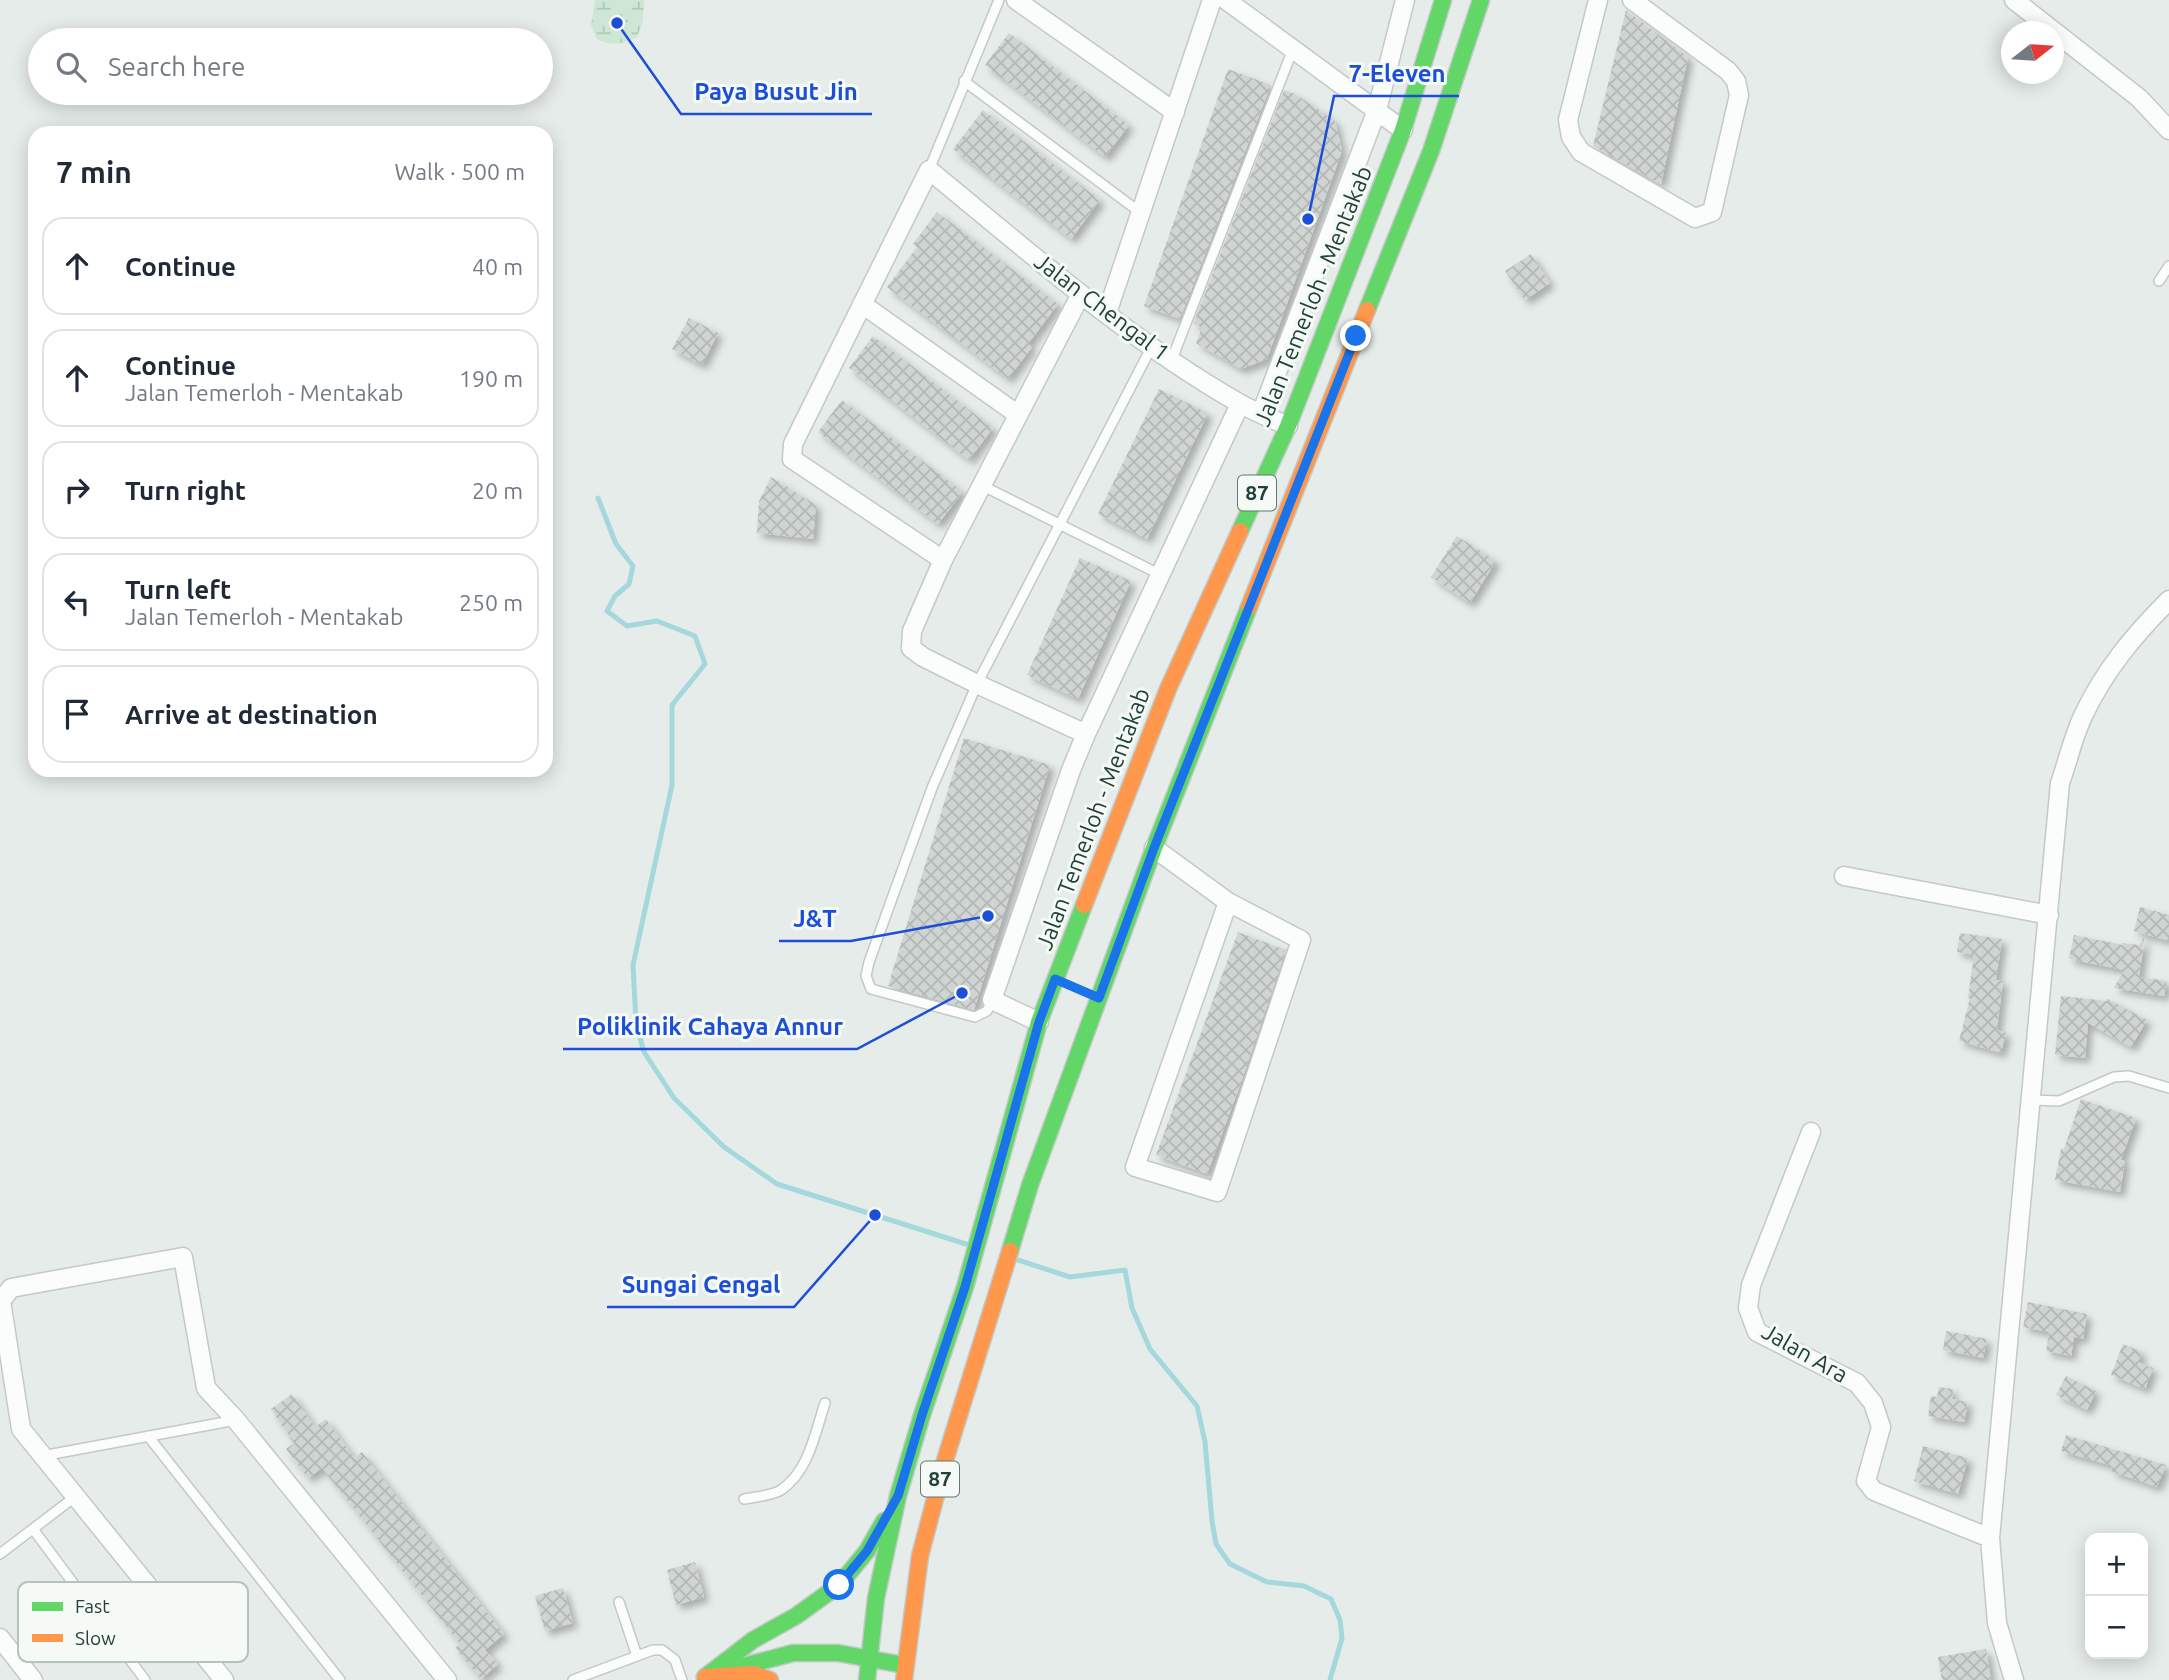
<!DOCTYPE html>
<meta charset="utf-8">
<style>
:root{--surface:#fff;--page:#f2f2f3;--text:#1f2937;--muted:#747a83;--line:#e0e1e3}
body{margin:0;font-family:Ubuntu,sans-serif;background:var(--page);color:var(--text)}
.controls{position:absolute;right:21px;bottom:21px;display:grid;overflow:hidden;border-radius:14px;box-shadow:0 4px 18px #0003}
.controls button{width:63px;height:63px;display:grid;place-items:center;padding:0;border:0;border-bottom:2px solid var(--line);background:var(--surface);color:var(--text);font:35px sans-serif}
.compass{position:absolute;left:2001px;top:21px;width:63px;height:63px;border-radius:50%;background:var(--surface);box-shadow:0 4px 18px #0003;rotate:73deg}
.stop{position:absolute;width:21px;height:21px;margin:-16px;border:5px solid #1a73e8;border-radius:50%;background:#fff}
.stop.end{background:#1a73e8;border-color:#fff;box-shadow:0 2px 7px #0008}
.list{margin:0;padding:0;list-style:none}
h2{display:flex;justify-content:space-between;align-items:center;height:91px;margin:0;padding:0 28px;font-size:30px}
h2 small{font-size:23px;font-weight:400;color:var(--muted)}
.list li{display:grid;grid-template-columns:46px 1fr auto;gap:21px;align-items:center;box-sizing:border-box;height:98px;margin:0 14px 14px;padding:0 14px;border:2px solid var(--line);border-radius:21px}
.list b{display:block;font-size:26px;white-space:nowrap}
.list p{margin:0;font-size:23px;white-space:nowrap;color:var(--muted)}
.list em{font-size:23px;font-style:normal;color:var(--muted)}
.icon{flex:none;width:38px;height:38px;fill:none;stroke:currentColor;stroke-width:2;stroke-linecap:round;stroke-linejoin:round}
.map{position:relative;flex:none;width:2169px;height:1680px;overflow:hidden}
.search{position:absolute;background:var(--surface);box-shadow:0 4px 18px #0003;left:28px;top:28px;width:525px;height:77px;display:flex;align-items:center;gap:18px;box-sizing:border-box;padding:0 24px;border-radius:38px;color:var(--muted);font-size:26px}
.panel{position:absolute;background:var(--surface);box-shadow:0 4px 18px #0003;left:28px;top:126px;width:525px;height:651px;border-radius:21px}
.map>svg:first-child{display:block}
</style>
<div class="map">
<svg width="2169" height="1680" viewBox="0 0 2169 1680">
<defs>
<pattern id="wetland-marsh" width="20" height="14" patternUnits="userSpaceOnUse" patternTransform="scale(1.75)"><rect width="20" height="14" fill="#cee6d4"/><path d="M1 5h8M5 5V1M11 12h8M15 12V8" fill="none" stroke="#b1c6b7"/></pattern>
<pattern id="building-cross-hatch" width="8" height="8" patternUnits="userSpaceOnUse" patternTransform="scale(1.75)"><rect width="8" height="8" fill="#d0d5d3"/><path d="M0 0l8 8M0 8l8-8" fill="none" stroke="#b2b8b6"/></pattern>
<filter id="shadow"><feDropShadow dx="5" dy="5" stdDeviation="3.5" flood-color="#0004"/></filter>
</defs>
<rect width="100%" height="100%" fill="#e6ece9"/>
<path fill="url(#wetland-marsh)" d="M595 0H644L643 21 637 37C622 44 612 47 597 39L591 25Z"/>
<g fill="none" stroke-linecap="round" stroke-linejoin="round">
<path stroke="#a4d8dc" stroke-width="5" d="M598 498 616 544 633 566 629 584 615 596 607 611 627 626 657 621 695 636 705 664 672 705V785L633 965 636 1023 644 1052 674 1098 724 1147 777 1184 966 1244
M1015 1259 1070 1277 1125 1270 1132 1308 1150 1349 1197 1406 1205 1442 1212 1521 1216 1544 1230 1564 1267 1582 1304 1586 1331 1599 1340 1620 1342 1638 1330 1680"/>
</g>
<path fill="url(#building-cross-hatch)" filter="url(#shadow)" d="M1626 10 1688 57 1661 184 1593 146Z
M1009 33 1129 125 1105 157 985 65Z
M1228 69 1271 85 1180 319 1144 306Z
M1284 90 1295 94 1335 121 1342 151 1267 359 1241 369 1196 343 1202 327 1193 324Z
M983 110 1100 200 1071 239 953 149Z
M937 212 1058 304 1028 344 1032 347 1008 379 887 287 917 247 913 244Z
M1531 254 1550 283 1525 300 1505 271Z
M689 318 718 333 702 365 672 349Z
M873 336 993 428 969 460 849 368Z
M1159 389 1208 413 1147 539 1098 514Z
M842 400 963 492 938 524 818 432Z
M771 477 816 505 813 539 757 533 759 501Z
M1457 536 1496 561 1470 603 1431 577Z
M1080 558 1131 581 1078 699 1027 675Z
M964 738 1050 765 974 1010 888 986Z
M2140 907 2169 915V941L2134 931Z
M1238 932 1286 950 1241 1083 1207 1174 1156 1155Z
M1960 933 2002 939 1996 980 2003 981 1997 1030 2006 1033 2001 1053 1959 1041 1970 998H1968L1974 955 1957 952Z
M2074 935 2123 945V943L2139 945 2145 935 2139 977 2167 981 2164 996 2114 988 2124 970 2069 959Z
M2061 996 2107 1001 2108 999 2147 1020 2131 1047 2088 1023 2085 1058 2055 1055Z
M2081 1099 2136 1118 2121 1160 2125 1161 2120 1192 2055 1180 2061 1149H2064Z
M2028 1302 2087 1314 2083 1339 2074 1337 2071 1356 2046 1351 2049 1332 2023 1327Z
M1946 1331 1987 1339 1983 1358 1943 1350Z
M2123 1344 2142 1352 2138 1362 2153 1368 2145 1389 2111 1375Z
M2066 1376 2096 1391 2087 1410 2056 1395Z
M1939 1387 1953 1389 1952 1399 1968 1402 1964 1422 1928 1416 1931 1396 1937 1397Z
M292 1394 315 1427 326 1419 354 1458 362 1452 504 1634 485 1650 498 1664 481 1679 455 1648 460 1644 322 1468 308 1478 286 1449 294 1443 271 1409Z
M2066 1435 2166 1465 2157 1487 2111 1471 2113 1466 2061 1451Z
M1923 1446 1968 1458 1958 1494 1914 1481Z
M695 1562 704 1597 676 1605 667 1570Z
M563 1588 573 1623 545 1631 535 1596Z
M1986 1649 1991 1680H1942L1938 1657Z"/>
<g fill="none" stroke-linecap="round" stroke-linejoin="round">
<defs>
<path id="lane" d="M964 81 1141 213
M929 170 999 0
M2159 281 2169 266
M1172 359 1293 49
M981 485 1161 575
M992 1000 987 1011 975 1017 871 989 866 976 869 962 932 788 977 684 1152 346
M2032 1100 2059 1101 2114 1077 2129 1076 2169 1088
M148 1436 340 1680
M42 1456 236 1420
M744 1499C755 1497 771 1496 781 1490 809 1471 815 1433 825 1403
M33 1529 145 1680
M0 1554 76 1496
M619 1602 637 1656
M573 1680 653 1650H662L675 1660 682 1680"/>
<path id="street" d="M1016 0 1175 112
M1226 0 1403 130
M1598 0 1568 120 1571 137 1581 152 1695 218 1712 212 1739 95 1736 81 1728 71 1632 0
M2014 0 2139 98 2169 130
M1081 294 943 560 912 631 911 648 923 657 977 684 1086 734
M862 304 1017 414
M1107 313 1212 0
M1261 414 1377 110 1405 0
M943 560 792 459 793 444 929 170C1028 251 1127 339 1239 403 1255 412 1272 419 1288 426
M1154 848 1228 902 1301 940 1217 1192 1135 1167 1228 902
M1844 876 2049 915
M1039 1022 992 1000 1071 770 1086 734 1240 404
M1811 1132 1751 1285 1748 1308 1757 1332 1857 1383 1873 1403 1881 1427 1866 1481 1874 1491 1990 1538
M0 1638 33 1680
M224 1680 21 1429 1 1301 11 1288 183 1257 206 1388 236 1420 447 1680
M2014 1680 1997 1623 1990 1538 2060 783C2068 761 2073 737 2083 716 2104 671 2134 635 2169 600"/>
<path id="fast" d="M1367 310 1431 151 1481 0
M1240 531 1288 426 1403 130 1443 0
M1010 1251 1030 1185 1154 848 1249 607
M729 1670 793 1653H838L904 1665
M705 1677 753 1640 796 1616 839 1585 867 1551 884 1521
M867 1680 876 1598 898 1496 922 1415 965 1287 1039 1022 1084 905"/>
<path id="slow" d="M1249 607 1367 310
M1084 905 1168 689 1240 531
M705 1677 754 1674 770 1680
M904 1680 920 1556 946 1457 1010 1251"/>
</defs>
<use href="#lane" stroke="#c3c9c6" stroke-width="12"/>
<use href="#street" stroke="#c3c9c6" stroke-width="21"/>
<use href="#fast" stroke="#c1cac6" stroke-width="19"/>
<use href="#slow" stroke="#c1cac6" stroke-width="19"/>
<use href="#lane" stroke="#fbfcfc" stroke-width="9"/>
<use href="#street" stroke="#fbfcfc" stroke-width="18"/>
<use href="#fast" stroke="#63d668" stroke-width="16"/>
<use href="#slow" stroke="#ff974d" stroke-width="16"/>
</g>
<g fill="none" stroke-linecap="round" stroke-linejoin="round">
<path stroke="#1a73e8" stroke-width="9" d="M839 1585 867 1551 898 1496 922 1415 965 1287 1039 1022 1055 979 1099 998 1154 848 1356 336"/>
</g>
<g text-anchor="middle" stroke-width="6" stroke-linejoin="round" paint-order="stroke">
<g fill="#f5faf7" stroke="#617971" stroke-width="2">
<rect x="1238" y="475.5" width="38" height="35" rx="5"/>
<rect x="921" y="1461.5" width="38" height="35" rx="5"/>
</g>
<g font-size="21" font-weight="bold" fill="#214237">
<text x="1257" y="500">87</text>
<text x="940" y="1486">87</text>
</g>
<g font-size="23" fill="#214237" stroke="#f5faf7">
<text transform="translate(1313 296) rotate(-68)" y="8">Jalan Temerloh - Mentakab</text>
<text transform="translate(1102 307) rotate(37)" y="8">Jalan Chengal 1</text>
<text transform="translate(1093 819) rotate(-69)" y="8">Jalan Temerloh - Mentakab</text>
<text transform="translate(1805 1353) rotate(30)" y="8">Jalan Ara</text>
</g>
</g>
<rect x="18" y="1582" width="230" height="80" rx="10" fill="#f5faf7" stroke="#b5c3bd" stroke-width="2"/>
<rect x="32" y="1602" width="31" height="9" fill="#63d668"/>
<rect x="32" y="1634" width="31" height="8" fill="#ff974d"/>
<g font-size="19" fill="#214237">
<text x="75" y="1613">Fast</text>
<text x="75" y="1645">Slow</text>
</g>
<path fill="none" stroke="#1d4ed8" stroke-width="2.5" d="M1308 219L1334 96H1459M617 23L681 114H872M988 916L851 941H779M962 993L857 1049H563M875 1215L794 1307H607"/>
<g fill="#1d4ed8" stroke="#f5faf7" stroke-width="2.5">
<circle cx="1308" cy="219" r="7"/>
<circle cx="617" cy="23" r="7"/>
<circle cx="988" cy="916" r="7"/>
<circle cx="962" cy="993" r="7"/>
<circle cx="875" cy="1215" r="7"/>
</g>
<g font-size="24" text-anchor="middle" font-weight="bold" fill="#1d4ed8" stroke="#f5faf7" stroke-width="6" stroke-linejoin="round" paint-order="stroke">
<text x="1397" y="82">7-Eleven</text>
<text x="776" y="100">Paya Busut Jin</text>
<text x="815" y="927">J&amp;T</text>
<text x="710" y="1035">Poliklinik Cahaya Annur</text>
<text x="701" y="1293">Sungai Cengal</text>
</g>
</svg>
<div class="controls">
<button>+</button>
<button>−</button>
</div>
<svg class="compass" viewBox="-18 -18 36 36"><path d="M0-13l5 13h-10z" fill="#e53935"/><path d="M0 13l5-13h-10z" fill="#747a83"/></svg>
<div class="stop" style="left:839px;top:1585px"></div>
<div class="stop end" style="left:1356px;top:336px"></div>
<div class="search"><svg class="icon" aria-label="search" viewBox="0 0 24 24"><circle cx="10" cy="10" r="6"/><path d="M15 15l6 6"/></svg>Search here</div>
<section class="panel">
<h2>7 min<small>Walk · 500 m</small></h2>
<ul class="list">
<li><svg class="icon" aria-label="ahead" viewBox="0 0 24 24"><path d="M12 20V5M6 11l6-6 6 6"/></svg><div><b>Continue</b></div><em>40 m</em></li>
<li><svg class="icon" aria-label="ahead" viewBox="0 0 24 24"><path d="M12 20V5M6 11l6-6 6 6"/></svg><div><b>Continue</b><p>Jalan Temerloh - Mentakab</p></div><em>190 m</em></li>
<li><svg class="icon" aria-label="right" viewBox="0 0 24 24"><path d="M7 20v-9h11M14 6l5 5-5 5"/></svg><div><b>Turn right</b></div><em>20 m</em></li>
<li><svg class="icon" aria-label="left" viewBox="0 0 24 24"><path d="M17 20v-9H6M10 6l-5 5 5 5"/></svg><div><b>Turn left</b><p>Jalan Temerloh - Mentakab</p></div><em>250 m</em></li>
<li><svg class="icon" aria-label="arrive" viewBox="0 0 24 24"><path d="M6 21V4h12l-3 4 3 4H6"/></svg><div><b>Arrive at destination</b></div></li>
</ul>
</section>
</div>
